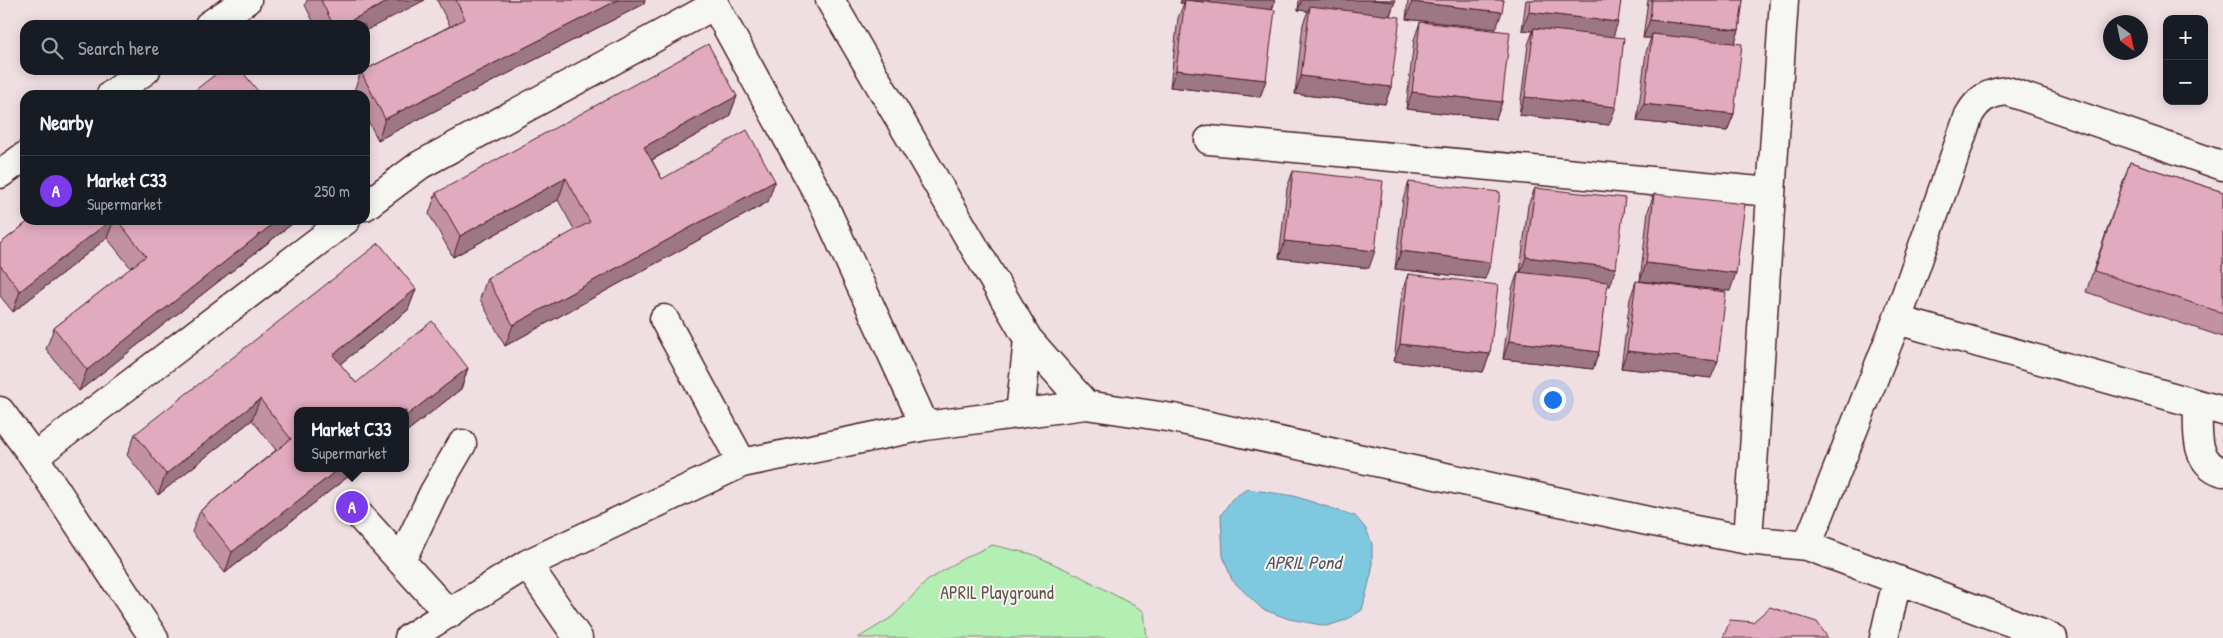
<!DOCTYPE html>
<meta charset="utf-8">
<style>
:root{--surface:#171b24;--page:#242831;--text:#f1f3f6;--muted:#9ea1a6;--line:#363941;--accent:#7c3aed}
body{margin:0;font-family:"Patrick Hand",sans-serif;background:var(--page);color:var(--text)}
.controls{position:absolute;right:15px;top:15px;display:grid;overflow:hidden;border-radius:10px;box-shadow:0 2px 12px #0003}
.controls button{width:45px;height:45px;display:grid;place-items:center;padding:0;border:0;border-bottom:1px solid var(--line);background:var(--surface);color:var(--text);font:25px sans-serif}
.compass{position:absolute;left:2103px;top:15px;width:45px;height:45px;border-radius:50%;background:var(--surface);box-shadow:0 2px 12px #0003;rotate:147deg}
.you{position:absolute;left:1552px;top:399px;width:18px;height:18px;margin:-12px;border:4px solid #fff;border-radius:50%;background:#1a73e8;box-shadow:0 0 0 8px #1a73e833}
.badge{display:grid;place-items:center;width:32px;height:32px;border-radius:50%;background:var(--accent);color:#fff;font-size:16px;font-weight:700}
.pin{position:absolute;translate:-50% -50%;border:2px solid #fff;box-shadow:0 1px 5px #0006}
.popup{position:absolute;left:294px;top:407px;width:115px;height:65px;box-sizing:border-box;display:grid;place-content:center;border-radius:10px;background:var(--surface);filter:drop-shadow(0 1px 4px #0005);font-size:16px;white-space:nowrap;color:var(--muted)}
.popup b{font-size:19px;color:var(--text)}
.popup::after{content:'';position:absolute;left:50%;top:100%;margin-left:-10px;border:10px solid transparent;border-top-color:var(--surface)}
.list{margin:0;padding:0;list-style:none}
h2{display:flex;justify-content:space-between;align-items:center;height:65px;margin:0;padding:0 20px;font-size:21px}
h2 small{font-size:16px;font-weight:400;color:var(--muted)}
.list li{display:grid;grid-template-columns:32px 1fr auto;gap:15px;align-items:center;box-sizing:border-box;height:70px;padding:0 20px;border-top:1px solid var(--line)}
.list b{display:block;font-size:19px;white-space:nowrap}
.list p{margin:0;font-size:16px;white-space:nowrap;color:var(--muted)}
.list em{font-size:16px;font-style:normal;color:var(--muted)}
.icon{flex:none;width:28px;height:28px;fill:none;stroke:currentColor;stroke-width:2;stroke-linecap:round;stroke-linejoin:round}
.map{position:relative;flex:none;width:2223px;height:638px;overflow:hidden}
.search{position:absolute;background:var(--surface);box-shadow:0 2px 12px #0003;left:20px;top:20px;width:350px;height:55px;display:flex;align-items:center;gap:12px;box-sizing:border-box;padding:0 18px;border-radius:15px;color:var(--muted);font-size:19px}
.panel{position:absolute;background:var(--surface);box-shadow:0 2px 12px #0003;left:20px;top:90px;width:350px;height:135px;border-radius:15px}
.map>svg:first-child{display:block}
</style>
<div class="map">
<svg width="2223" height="638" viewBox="0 0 2223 638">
<rect width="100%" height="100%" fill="#f0dfe2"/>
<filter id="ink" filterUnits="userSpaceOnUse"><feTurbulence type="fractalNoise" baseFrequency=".02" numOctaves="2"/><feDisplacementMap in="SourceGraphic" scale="10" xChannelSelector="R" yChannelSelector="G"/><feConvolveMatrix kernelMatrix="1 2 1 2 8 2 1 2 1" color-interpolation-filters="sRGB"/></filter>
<g filter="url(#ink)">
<path fill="#b3eeb3" stroke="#7e866f" d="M992 545 1032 554 1078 575 1144 611 1147 638H858L892 617 927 581 962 559Z"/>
<path fill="#7fc9e0" stroke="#6a8598" d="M1247 489 1294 496 1355 516 1366 529 1372 544V570L1362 610 1346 620 1327 626 1289 619 1262 609 1232 580 1223 556 1221 515 1232 499Z"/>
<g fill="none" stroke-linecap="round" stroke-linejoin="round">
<defs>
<path id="minor" d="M712 0 822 201 925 426
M830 0 1028 339 1086 405
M209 25 247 0
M111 95 146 70
M1209 140 1770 192
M0 174 25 156
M365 206 420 165 715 5
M664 319 742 463
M1897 320 1969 115C1978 99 1988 93 2007 91L2223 166
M2198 404C2198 429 2193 463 2223 472
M0 411 34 457 154 638
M1020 414 1028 339
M34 457 346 220
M352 507 449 614
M1748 540 1784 0
M1807 546 1897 320 2223 411
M401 561 434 492 462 444
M527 564 578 638
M409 638 527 564 742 463 925 426 1086 405 1173 418 1648 521 1748 540 1807 546 2053 638
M1884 638 1897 580"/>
</defs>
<use href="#minor" stroke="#4a1f2b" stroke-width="31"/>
<use href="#minor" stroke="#f6f6f2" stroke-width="28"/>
</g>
<path fill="#c292a3" stroke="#4a1f2b" d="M307 0H425L365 25H315L305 5Z
M437 0H645L644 4 378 140 365 115V95H355L353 93 361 72 450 26Z
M1181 0H1275L1272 10 1266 80 1260 97 1170 87 1178 18 1184 3H1180Z
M1299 0H1395L1390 16 1391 87 1385 104 1295 94 1303 24 1308 11 1298 10Z
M1408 0H1504L1496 29 1406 19Z
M1526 0H1621L1613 37 1609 125 1519 115 1528 45 1533 31 1522 30Z
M1648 0H1743L1739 30 1734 44V114L1727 131 1637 121 1646 52 1651 38H1643Z
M1420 22 1502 102 1496 119 1406 109 1414 40Z
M737 96 729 117 652 160 662 179 768 202 505 346 480 299 487 278 575 231 558 200 453 257 429 214 436 193Z
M2130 162 2223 192V337L2086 292Z
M1293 171 1369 268 1279 258 1287 188Z
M1409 182 1485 279 1395 269 1403 199Z
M1535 188 1616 268 1610 286 1607 285 1599 352 1593 369 1503 359 1512 289 1518 272H1520L1528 205Z
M1654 194 1730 291 1640 281 1648 211Z
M30 220H297L79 391 46 349 54 328 131 268 107 238 13 312 0 296V244Z
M1408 274 1490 354 1483 372 1394 361 1402 292Z
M1636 281 1711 378 1621 368 1630 299Z
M416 289 408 310 340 364 356 383 468 368 461 389 406 432V411L298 468H359L225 573 192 532 200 511 276 450 252 420 158 495 127 455 135 434Z"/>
<path fill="#9e7785" stroke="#4a1f2b" d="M391 0H425L365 31V25H342Z
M618 0H645L644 4 378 140 385 119Z
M1182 0H1275L1271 13 1185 0 1184 3H1180Z
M1302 0H1374L1395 2 1388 20 1310 6 1308 11 1298 10Z
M1412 2 1502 12 1496 29 1406 19Z
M1529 12 1618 22 1612 40 1534 28 1533 31 1522 30Z
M1650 20 1739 30 1733 48 1652 34 1651 38H1643Z
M1176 70 1266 80 1260 97 1170 87Z
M1301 76 1391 87 1385 104 1295 94Z
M1412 92 1502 102 1496 119 1406 109Z
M737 96 729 117 637 168 644 147Z
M1525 97 1616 107 1609 125 1519 115Z
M1644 104 1734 114 1727 131 1637 121Z
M566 178 558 200 453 257 460 236Z
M775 181 768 202 505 346 513 325Z
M111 220H114L107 238 13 312 20 291Z
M278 220H297L79 391 87 370Z
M1285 241 1375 251 1369 268 1279 258Z
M1401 251 1491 262 1485 279 1395 269Z
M1526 257 1616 268 1610 286 1520 275Z
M1646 263 1736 273 1730 291 1640 281Z
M416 289 408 310 325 376 333 355Z
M1509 341 1599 352 1593 369 1503 359Z
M1400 344 1490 354 1483 372 1394 361Z
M1627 351 1718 361 1711 378 1621 368Z
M468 368 461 389 406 432V416Z
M260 399 252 420 158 495 166 474Z
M340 468H359L225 573 232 552Z"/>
<path fill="#e1aabe" stroke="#4a1f2b" d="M321 0H391L342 25H333Z
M456 0H618L385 119 361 72 465 19Z
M1185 0 1275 10 1266 80 1176 70Z
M1374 0H1395V2Z
M1412 0H1504L1502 12 1412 2Z
M1530 0H1621L1618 22 1529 12Z
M1652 0H1743L1739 30 1650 20Z
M1310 6 1400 17 1391 87 1301 76Z
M1420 22 1510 32 1502 102 1412 92Z
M1534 28 1624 38 1616 107 1525 97Z
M1652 34 1742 44 1734 114 1644 104Z
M708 44 737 96 644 147 662 179 747 130 775 181 513 325 487 278 590 222 566 178 460 236 436 193Z
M221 70H241L261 95H189Z
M2130 162 2223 192V313L2094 271Z
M1293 171 1383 181 1375 251 1285 241Z
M1409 182 1500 192 1491 262 1401 251Z
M1535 188 1625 198 1616 268 1526 257Z
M1654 194 1745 204 1736 273 1646 263Z
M30 220H111L20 291 0 265V244Z
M117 220H278L87 370 54 328 146 256Z
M379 243 416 289 333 355 356 383 432 321 468 368 406 416V411H298V468H340L232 552 200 511 291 439 260 399 166 474 135 434Z
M1518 272 1608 282 1599 352 1509 341Z
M1408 274 1498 285 1490 354 1400 344Z
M1636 281 1726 292 1718 361 1627 351Z
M1770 607 1817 622 1828 638H1723L1730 620 1753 622Z"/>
</g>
<g text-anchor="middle" stroke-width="4" stroke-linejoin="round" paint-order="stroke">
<g font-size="18" fill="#64534d" stroke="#f6f6f2">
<text x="997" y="599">APRIL Playground</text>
</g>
<g font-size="19" font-style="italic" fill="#5a5261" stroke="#f6f6f2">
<text x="1303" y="569">APRIL Pond</text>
</g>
</g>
</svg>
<div class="controls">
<button>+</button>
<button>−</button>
</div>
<svg class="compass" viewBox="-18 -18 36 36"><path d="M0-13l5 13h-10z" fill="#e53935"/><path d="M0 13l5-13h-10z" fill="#9ea1a6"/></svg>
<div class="you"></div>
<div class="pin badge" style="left:352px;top:507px">A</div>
<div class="popup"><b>Market C33</b>Supermarket</div>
<div class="search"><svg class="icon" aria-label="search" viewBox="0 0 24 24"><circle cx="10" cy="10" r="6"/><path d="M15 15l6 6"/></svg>Search here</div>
<section class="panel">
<h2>Nearby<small></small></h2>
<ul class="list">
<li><span class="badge">A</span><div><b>Market C33</b><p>Supermarket</p></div><em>250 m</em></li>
</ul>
</section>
</div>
